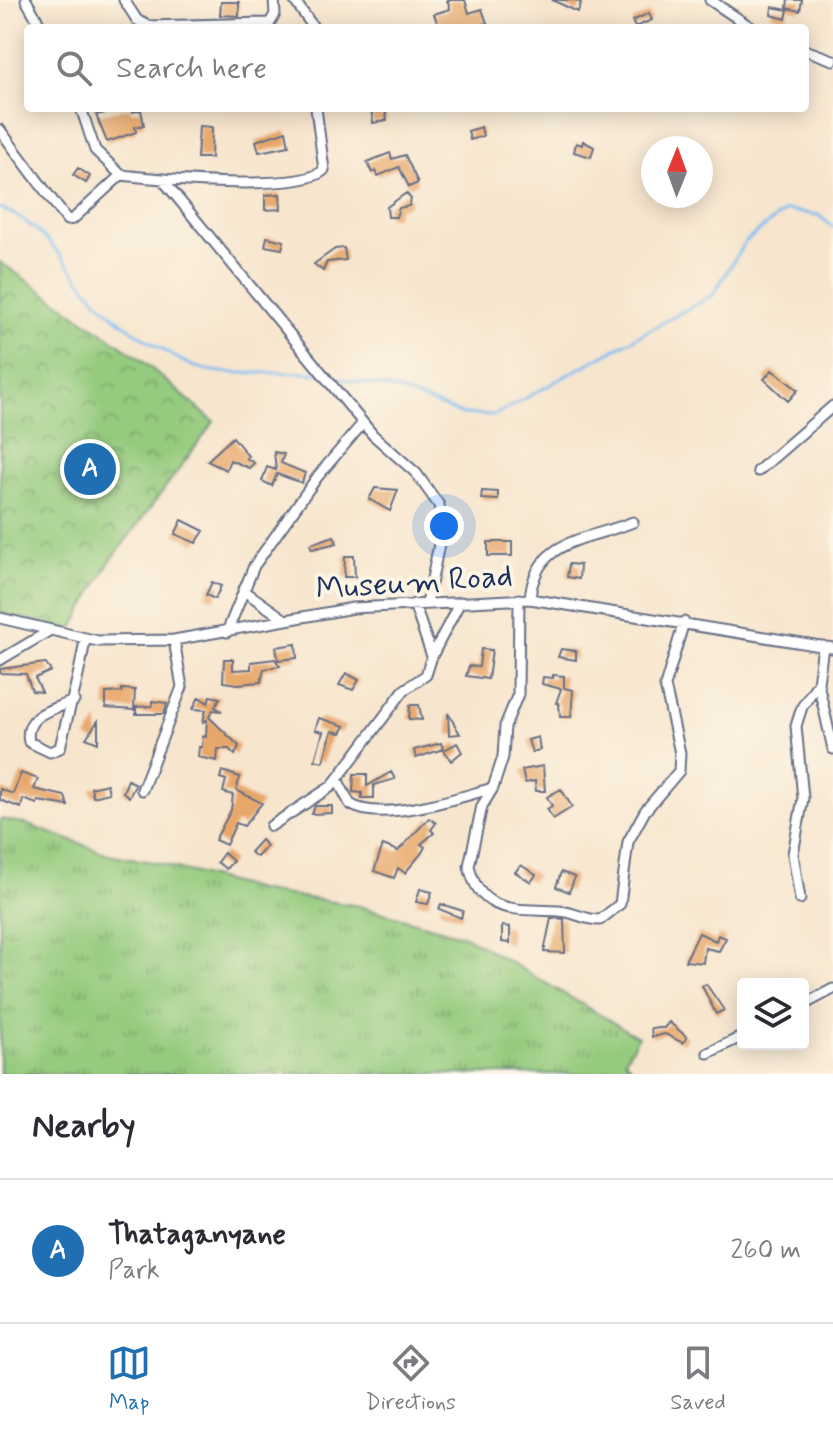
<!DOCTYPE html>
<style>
:root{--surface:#fff;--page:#f2f2f3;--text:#2b2b33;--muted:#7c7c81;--line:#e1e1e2;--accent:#1f6fb2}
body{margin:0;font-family:Mynerve,sans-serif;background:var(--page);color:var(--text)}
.controls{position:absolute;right:24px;bottom:24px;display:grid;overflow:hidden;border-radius:8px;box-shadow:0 4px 20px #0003}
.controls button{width:72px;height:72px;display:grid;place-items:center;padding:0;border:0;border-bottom:2px solid var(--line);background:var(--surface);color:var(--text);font:40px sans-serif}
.compass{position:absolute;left:641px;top:136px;width:72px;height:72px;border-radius:50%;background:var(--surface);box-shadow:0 4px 20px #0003;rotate:1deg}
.you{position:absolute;left:444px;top:526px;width:28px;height:28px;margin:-20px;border:6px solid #fff;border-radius:50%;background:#1a73e8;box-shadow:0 0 0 12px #1a73e833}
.badge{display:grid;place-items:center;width:52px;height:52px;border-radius:50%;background:var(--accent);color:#fff;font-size:26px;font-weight:700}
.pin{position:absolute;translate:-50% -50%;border:4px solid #fff;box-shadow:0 2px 8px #0006}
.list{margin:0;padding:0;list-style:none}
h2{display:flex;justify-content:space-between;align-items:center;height:104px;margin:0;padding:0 32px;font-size:34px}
h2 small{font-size:26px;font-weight:400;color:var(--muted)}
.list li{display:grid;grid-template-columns:52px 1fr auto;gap:24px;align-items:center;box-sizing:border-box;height:144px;padding:0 32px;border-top:2px solid var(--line)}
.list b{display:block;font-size:30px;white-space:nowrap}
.list p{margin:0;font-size:26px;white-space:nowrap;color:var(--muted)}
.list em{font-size:26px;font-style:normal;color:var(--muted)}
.icon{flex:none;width:44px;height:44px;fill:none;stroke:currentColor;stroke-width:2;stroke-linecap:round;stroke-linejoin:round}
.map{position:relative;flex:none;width:833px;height:1074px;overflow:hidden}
.search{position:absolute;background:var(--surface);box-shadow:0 4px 20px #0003;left:24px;right:24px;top:24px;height:88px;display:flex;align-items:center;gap:20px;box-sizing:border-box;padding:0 28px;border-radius:8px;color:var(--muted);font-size:30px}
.sheet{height:248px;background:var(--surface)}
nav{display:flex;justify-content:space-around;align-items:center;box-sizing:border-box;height:112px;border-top:2px solid var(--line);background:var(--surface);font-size:22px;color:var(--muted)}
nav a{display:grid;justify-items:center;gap:4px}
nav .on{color:var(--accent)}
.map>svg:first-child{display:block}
</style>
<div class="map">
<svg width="833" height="1074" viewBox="0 0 833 1074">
<defs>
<pattern id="grass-tufts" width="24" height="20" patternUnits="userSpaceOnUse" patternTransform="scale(2)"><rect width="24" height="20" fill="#95cb7e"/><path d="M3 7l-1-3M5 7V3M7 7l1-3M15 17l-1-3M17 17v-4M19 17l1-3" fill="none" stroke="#79a56a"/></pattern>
<pattern id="park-crowns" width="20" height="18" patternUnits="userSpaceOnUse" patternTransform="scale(2)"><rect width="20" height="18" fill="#95cb7e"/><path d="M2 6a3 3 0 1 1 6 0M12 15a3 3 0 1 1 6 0" fill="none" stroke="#79a56a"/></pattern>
</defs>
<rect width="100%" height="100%" fill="#fcf5e5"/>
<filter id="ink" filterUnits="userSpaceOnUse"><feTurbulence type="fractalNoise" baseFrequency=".0125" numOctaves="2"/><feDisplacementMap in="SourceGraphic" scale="16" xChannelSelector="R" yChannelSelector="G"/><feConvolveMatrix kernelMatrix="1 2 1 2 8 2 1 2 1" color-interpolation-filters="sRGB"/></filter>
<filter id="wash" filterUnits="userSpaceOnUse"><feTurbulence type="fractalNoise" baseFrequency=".006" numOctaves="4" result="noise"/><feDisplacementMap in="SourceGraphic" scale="32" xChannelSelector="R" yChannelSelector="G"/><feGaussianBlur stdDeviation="1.8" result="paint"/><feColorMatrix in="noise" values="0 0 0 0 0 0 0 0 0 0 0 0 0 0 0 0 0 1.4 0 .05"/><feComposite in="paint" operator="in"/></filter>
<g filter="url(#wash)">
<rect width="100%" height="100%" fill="#f7e5cd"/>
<path fill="url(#grass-tufts)" stroke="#587d6e" stroke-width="2" d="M0 819 26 824 108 854 158 863 262 891 359 906 465 936 638 1037 625 1060 637 1074H0Z"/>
<path fill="url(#park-crowns)" stroke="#587d6e" stroke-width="2" d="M0 262 138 357 214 422 109 563 72 630 0 613Z"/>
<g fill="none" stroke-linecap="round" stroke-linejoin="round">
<path stroke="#7bbcf0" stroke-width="3" d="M0 208C47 225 71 274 105 308 124 326 163 351 186 363 221 381 281 368 320 374
M327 376 394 389 462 414 495 415 713 295 745 242 786 210 818 215 833 227"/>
</g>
<g id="blocks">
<path fill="#e8a76b" d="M447 0H465L469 13 482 9 487 23 471 28 459 25 439 28 434 14 450 9Z
M552 0H575L581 3 578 12Z
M788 0H802L800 11 787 8Z
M221 2H239V16L220 15Z
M772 7 788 10 786 19 771 15Z
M649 13 652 20 635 27 632 21Z
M128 108 133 112 141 110 144 125 135 127 136 132 107 142 96 115Z
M371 108H385L387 120 373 123Z
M199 126 212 127 211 158H197Z
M481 127 483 136 470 140 468 131Z
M286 131 289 146 259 152 256 141Z
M583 141 594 147 591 157 574 152 576 143 582 145Z
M390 153 392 159 405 155 418 183 409 187 399 167 378 176 376 171 372 173 367 162Z
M78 168 90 176 86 183 73 175Z
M406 193 411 199 409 206 399 208 396 217H388L387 207Z
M280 194 281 209 265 210V195Z
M267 237 284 241 282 249 265 246Z
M344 248 346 260 327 262 323 271 314 264 335 249Z
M772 370 798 390 788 401 764 379Z
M233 437 248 456 246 458 254 463 249 468 230 460 226 470 207 461Z
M274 452 284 454 281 463 305 473 302 483 277 474 272 486 262 481 267 467 276 470Z
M375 488 398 490 390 511 369 499Z
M482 491 498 492V500L481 499Z
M182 520 204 531 196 543 175 534Z
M334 536 337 543 312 549 310 544Z
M488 542H512V556H488Z
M345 556H354L355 577H344Z
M569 564 580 565 579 579 567 577Z
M212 582 221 586 215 599 206 595Z
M296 644 297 658 278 660 276 647Z
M481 649 492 650 488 679 466 676 469 666 479 667Z
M561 649 576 651V660L558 657Z
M224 659H233V670L251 669V662L275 659 280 666 264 669 261 682 238 684 223 682Z
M45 663 51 671 35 678 42 692 32 691 26 674 0 673V669Z
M346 673 359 680 353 690 339 685Z
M553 675 564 676V688L573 690 571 717H560L559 703H556L561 689 542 684 543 677 553 678Z
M122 689 135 690 134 710 106 708V693L122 692Z
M210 696 220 698 215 707 222 711 213 710 209 717 239 746 235 755 229 749H218L217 761 198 757 199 747H202L203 736 206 737 207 720 203 722 206 710 193 709 199 697 208 703Z
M152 701 167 703 164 714H136V707L152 706Z
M410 705H419L422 720 409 719Z
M448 713 460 734 449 735Z
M319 718 345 726 341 733 332 731 323 762 315 760 323 732 315 730Z
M98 721V743L86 738Z
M538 737 540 750 532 752 528 740Z
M441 743 443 749 416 758 414 750Z
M457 743 462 752 451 761 444 750Z
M543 766 545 791H536L535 781 525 783 522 770Z
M222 771 240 777 236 790 262 803 244 826 236 823 226 845 215 840 231 810 233 795 223 792 226 780 220 778Z
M391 772 395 779 374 785V798H362V793L353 792 354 774H367V786Z
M21 773 38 779 34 789 65 796 68 806 38 801 37 804 23 799 21 808 0 800V789L13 794Z
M128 780 136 784 129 797 123 792Z
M107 784 109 793 93 797 91 788Z
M561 789 572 807 553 819 547 809 552 806 547 797Z
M315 806H332V813L312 814Z
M429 818 436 823 431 830 434 833 421 844 425 847 421 854 405 873 398 868 394 878 374 871 383 845 398 851Z
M261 840 267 846 257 857 250 852Z
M224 853 233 861 226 869 217 862Z
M521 865 536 875 531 882 515 872Z
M561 872 575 877 569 892 556 887Z
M420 889 432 892 428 904 416 902Z
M441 904 463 911 461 918 439 909Z
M551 918 564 919 565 953 544 952Z
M502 926 510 927V943L502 942Z
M699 933 716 941 718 935 726 938 719 951 705 948 703 963 685 961Z
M706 984 724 1010 716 1014 702 986Z
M669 1022 687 1037 683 1043 665 1034 652 1037 651 1028H664Z"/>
</g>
</g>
<g filter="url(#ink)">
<use href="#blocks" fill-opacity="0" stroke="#686f85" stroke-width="2"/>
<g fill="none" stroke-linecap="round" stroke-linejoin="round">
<defs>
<path id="minor" d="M26 0 42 28
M124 0 137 20 149 26 270 23 275 14 274 0
M294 0 314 28
M710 0 752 28
M805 50 833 60
M81 108 95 150 121 175C156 179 301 193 324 170L316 108
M0 130 67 220 73 219 121 175
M162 179 373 435 416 473 439 505 442 529 427 604
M758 471 833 406
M243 590 284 619
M519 599 518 694 505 726 503 757 493 788 482 806 469 866C480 917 519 908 559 911 575 912 584 920 600 920L620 904 628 842 645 811 679 771 680 753 665 686 684 622
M530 599C535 538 586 541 633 522
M414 604 432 656
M0 618 98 641 174 640 353 608 530 599 833 648
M227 632 254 566 318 476 363 423
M823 646 818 683 833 749
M0 660 49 631
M74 701C54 709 23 714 29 742L50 752 60 748C68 711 80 677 85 639
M337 779 350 804C380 824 460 797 493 788
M142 790 182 687 174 640
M271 826 332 786 404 690 426 675 432 656 460 602
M800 899 793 854 803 798 796 726 802 707 818 683
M803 1005 833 989
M708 1053 743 1036"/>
</defs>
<use href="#minor" stroke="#686f85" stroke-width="13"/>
<use href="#minor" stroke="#fff" stroke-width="9"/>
</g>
</g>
<g text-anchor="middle" stroke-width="8" stroke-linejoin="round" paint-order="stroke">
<g font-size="32" fill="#1b2f5e" stroke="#fcf5e5">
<text transform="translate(414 581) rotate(-4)" y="11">Museum Road</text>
</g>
</g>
</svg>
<div class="controls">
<button><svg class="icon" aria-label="layers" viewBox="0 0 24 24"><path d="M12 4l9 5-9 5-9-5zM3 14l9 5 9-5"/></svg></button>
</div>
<svg class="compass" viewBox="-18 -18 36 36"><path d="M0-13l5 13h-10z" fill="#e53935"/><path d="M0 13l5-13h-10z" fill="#7c7c81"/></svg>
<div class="you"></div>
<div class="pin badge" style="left:90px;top:469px">A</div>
<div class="search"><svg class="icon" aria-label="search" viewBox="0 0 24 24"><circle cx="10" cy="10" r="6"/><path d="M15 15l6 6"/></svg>Search here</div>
</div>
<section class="sheet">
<h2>Nearby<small></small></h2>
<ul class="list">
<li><span class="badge">A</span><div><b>Thataganyane</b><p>Park</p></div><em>260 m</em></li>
</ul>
</section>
<nav>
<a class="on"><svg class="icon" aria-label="map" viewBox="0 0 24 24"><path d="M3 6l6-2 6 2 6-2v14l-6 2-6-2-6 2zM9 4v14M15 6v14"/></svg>Map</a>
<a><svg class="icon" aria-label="directions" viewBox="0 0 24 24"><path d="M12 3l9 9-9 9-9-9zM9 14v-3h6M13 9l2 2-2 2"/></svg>Directions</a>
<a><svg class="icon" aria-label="saved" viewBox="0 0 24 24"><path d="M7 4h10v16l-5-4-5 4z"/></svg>Saved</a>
</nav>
